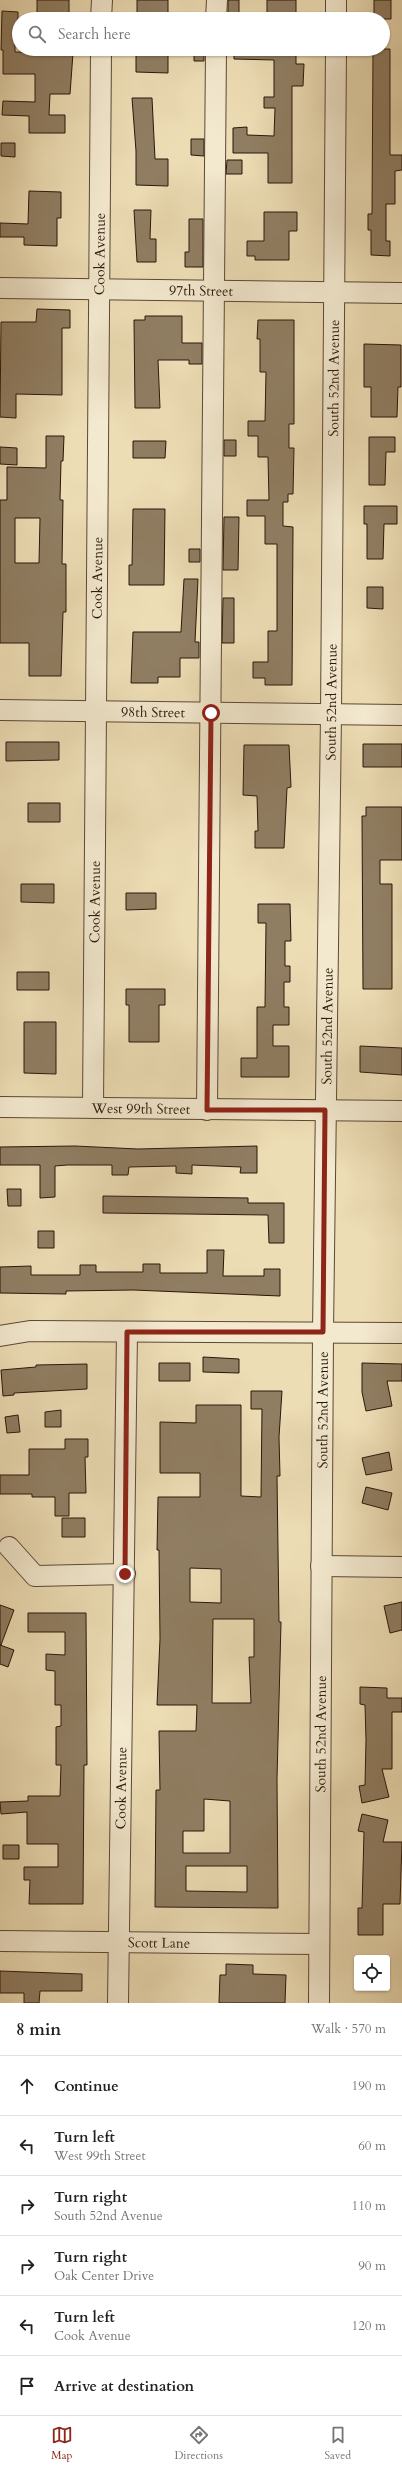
<!DOCTYPE html>
<meta charset="utf-8">
<style>
:root{--surface:#fff;--page:#f6f6f6;--text:#222;--muted:#767676;--line:#e0e0e0;--accent:#8f2418}
body{margin:0;font-family:Cardo,serif;background:var(--page);color:var(--text)}
.controls{position:absolute;right:12px;bottom:12px;display:grid;overflow:hidden;border-radius:4px;box-shadow:0 1px 3px #0004}
.controls button{width:36px;height:36px;display:grid;place-items:center;padding:0;border:0;border-bottom:1px solid var(--line);background:var(--surface);color:var(--text);font:20px sans-serif}
.stop{position:absolute;width:12px;height:12px;margin:-9px;border:3px solid #8f2418;border-radius:50%;background:#fff}
.stop.end{background:#8f2418;border-color:#fff;box-shadow:0 1px 4px #0008}
.list{margin:0;padding:0;list-style:none}
h2{display:flex;justify-content:space-between;align-items:center;height:52px;margin:0;padding:0 16px;font-size:17px}
h2 small{font-size:13px;font-weight:400;color:var(--muted)}
.list li{display:grid;grid-template-columns:26px 1fr auto;gap:12px;align-items:center;box-sizing:border-box;height:60px;padding:0 16px;border-top:1px solid var(--line)}
.list b{display:block;font-size:15px;white-space:nowrap}
.list p{margin:0;font-size:13px;white-space:nowrap;color:var(--muted)}
.list em{font-size:13px;font-style:normal;color:var(--muted)}
.icon{flex:none;width:22px;height:22px;fill:none;stroke:currentColor;stroke-width:2;stroke-linecap:round;stroke-linejoin:round}
.map{position:relative;flex:none;width:402px;height:2003px;overflow:hidden}
.search{position:absolute;background:var(--surface);box-shadow:0 1px 3px #0004;left:12px;right:12px;top:12px;height:44px;display:flex;align-items:center;gap:10px;box-sizing:border-box;padding:0 14px;border-radius:22px;color:var(--muted);font-size:15px}
.sheet{height:412px;background:var(--surface)}
nav{display:flex;justify-content:space-around;align-items:center;box-sizing:border-box;height:56px;border-top:1px solid var(--line);background:var(--surface);font-size:11px;color:var(--muted)}
nav a{display:grid;justify-items:center;gap:2px}
nav .on{color:var(--accent)}
.map>svg:first-child{display:block}
</style>
<div class="map">
<svg width="402" height="2003" viewBox="0 0 402 2003">
<rect width="100%" height="100%" fill="#edddb5"/>
<filter id="stains"><feTurbulence type="fractalNoise" baseFrequency=".005" numOctaves="4"/><feColorMatrix values="0 0 0 0 .2 0 0 0 0 .09 0 0 0 0 .02 0 0 0 .5 -.17"/></filter>
<radialGradient id="worn" r=".72"><stop offset=".6" stop-color="#630" stop-opacity="0"/><stop offset="1" stop-color="#630" stop-opacity=".3"/></radialGradient>
<path fill="#907e63" stroke="#2b170a" fill-rule="evenodd" d="M37 0H69V13H37Z
M137 0H168V19H137Z
M228 0H239V19H228Z
M267 0H296V19H267Z
M374 0H391V19H374Z
M2 11 18 12V25H15V52L73 53 70 94H50L49 115H65V133H29V116L2 115 3 101 35 102V74H3V50H1Z
M194 49H204V61H194Z
M234 49H296V64H304L303 86H292V183H268V153H233V128L247 127V135L274 136 275 108H264V97H274V60L234 59Z
M373 49H390V155H402V170L395 171V204H386V241H390V256L371 255V230H368V214H372Z
M136 54 168 55V73L136 72Z
M132 98H152L155 159H168V186L136 185V151Z
M191 139H204V156L191 155Z
M1 143H15V157L1 156Z
M227 160H242V174H226Z
M29 191 61 192V218H57V246L24 245V237H0V223L28 224Z
M134 210H151L150 239H156V262H137Z
M264 212H297V231H289V260H255V256H247V241H264Z
M189 219H203V267H185V252H189Z
M37 309 70 310V328H62V395L16 394V418L0 417 1 322H36Z
M145 316H182V343H202V364H189V360H158L160 408H135L134 320H145Z
M258 320H294V424H289V448H294L293 494H288V502H283V526L293 527 292 685H265V678H253V662H268V631H277V544H265V516H247V500H269L268 457H258V436H248V421H265L266 372H260V339H257Z
M364 344 401 345V387H398L397 417H371V387H364Z
M46 436H64L63 461H61L60 500H63L62 564H66V612H63L61 676H29V643H0V500H7V467L46 468ZM15 518H40L39 563H15Z
M369 437H395V452H386L385 485H369Z
M224 440H236V456H224Z
M133 441H166L165 458H133Z
M0 447 17 448V465L0 464Z
M364 506H397V524H384L383 559H367V524H364Z
M133 509H165L164 585H129V565H132Z
M224 517H239L238 570H223Z
M189 549H200V562H189Z
M184 579H198L195 642H199V658H180V677H158V683H131L133 632H181Z
M367 587H383V609L367 608Z
M223 598H234V643H222Z
M6 742H59V760L6 761Z
M363 744H402V767H363Z
M244 745H289L291 787 287 788 284 848H255V831H258L257 796 243 795Z
M28 803H60V822H28Z
M366 807H402V860H380V884H392V989H363L362 816H366Z
M21 884H54V903L21 902Z
M126 893H156V909L126 910Z
M258 904H290L291 941H285V966H290V982H284V1007H289V1025H273V1046H289V1077H241V1058H257V1007H265L266 923H258Z
M17 972H49V990H17Z
M126 989H165V1005H159V1042H129V1005H126Z
M24 1022H56V1074L24 1073Z
M360 1046 402 1048V1075L360 1072Z
M75 1146 138 1149 257 1146V1173H240L241 1167 192 1165V1174L176 1173V1166L129 1167 128 1175H112V1165H67L55 1166V1197L40 1198V1165H0V1147Z
M7 1189H21V1206H8Z
M103 1196 248 1198V1203H284V1243H269L268 1215 103 1213Z
M38 1231H54V1248H38Z
M207 1250H224L223 1276H264V1269H280V1296L133 1290 66 1291V1294L0 1293V1267L31 1266V1275H80V1265H96V1272H143V1264H160V1273H207Z
M203 1357 239 1359V1373L203 1372Z
M159 1363H190V1381H159Z
M362 1363 402 1364V1381H387L392 1406 366 1411 362 1392Z
M87 1364V1389L14 1393V1395L3 1396 1 1370 36 1367V1365Z
M251 1391H282L279 1437 280 1476H277L279 1622H281L277 1779 278 1908 155 1907 156 1790H160L159 1731H196L197 1705H157L160 1639 159 1550H157L158 1497H200V1473H160V1422L196 1423V1405H241V1496L261 1497 262 1409H251ZM190 1568 221 1569V1603L190 1602ZM213 1619H254V1657H249L251 1703H212ZM204 1799 230 1801V1853H183V1831H204ZM186 1866H247V1892L186 1891Z
M61 1410V1427H45V1412Z
M18 1415 20 1432 7 1433 5 1417Z
M65 1439H88V1457H85L86 1493H69V1516H55V1497H32V1494H0V1475H29V1449H65Z
M389 1452 392 1470 366 1475 362 1458Z
M366 1487 392 1493 388 1510 362 1503Z
M62 1518H85V1537H62Z
M402 1602V1630L390 1633 384 1606Z
M0 1605 14 1610 1 1645H0Z
M28 1613H86L87 1765H84L83 1904H29L30 1880H24V1867H58V1844H27V1812L1 1814 0 1802 28 1801V1796H60L61 1765H56V1727L61 1726V1705H55V1671L46 1670V1654L65 1655V1632H28Z
M0 1645 14 1650 8 1667 0 1664Z
M360 1687 387 1688V1698H402V1712H392V1769H382L389 1797 362 1803 359 1786 365 1785 366 1740 365 1705 360 1704Z
M362 1814 388 1820 383 1842H402L400 1904H383V1935H358V1908H362L364 1832 358 1831Z
M3 1845H19V1859H3Z
M226 1964 253 1965V1974L286 1975 285 2003H219L220 1975H226Z
M0 1971 82 1974V1991H40L39 2003H24V1993H0Z"/>
<g fill="none" stroke-linecap="round" stroke-linejoin="round">
<defs>
<g id="minor">
<path d="M101 19 102 0"/>
<path d="M216 19 217 0"/>
<path d="M336 19V0"/>
<path id="s1" d="M0 288 402 293"/>
<path id="s2" d="M0 710 402 715"/>
<path id="s3" d="M0 1107 402 1111"/>
<path id="s4" d="M93 1108 101 49"/>
<path d="M207 1110 216 49"/>
<path d="M0 1336 30 1331 402 1333"/>
<path d="M9 1547 35 1576 125 1574"/>
<path d="M321 1566 402 1567"/>
<path id="s5" d="M0 1941 319 1944"/>
<path id="s6" d="M118 2003 127 1332"/>
<path id="s7" d="M319 2003 323 1332 331 714 336 49"/>
</g>
</defs>
<use href="#minor" stroke="#5c4835" stroke-width="22"/>
<use href="#minor" stroke="#f3e9cf" stroke-width="20"/>
</g>
<g fill="none" stroke-linecap="round" stroke-linejoin="round">
<path stroke="#8f2418" stroke-width="5" d="M125 1574 127 1332H323L325 1110H207L211 713"/>
</g>
<g text-anchor="middle" stroke-width="3.5" stroke-linejoin="round" paint-order="stroke">
<g font-size="14" fill="#2b170a" stroke="#f3e9cf">
<text dy="5" stroke="none"><textPath href="#s4" startOffset="854">Cook Avenue</textPath></text>
<text dy="5" stroke="none"><textPath href="#s1" startOffset="201">97th Street</textPath></text>
<text dy="5" stroke="none"><textPath href="#s7" startOffset="1625">South 52nd Avenue</textPath></text>
<text dy="5" stroke="none"><textPath href="#s4" startOffset="530">Cook Avenue</textPath></text>
<text dy="5" stroke="none"><textPath href="#s7" startOffset="1301">South 52nd Avenue</textPath></text>
<text dy="5" stroke="none"><textPath href="#s2" startOffset="153">98th Street</textPath></text>
<text dy="5" stroke="none"><textPath href="#s4" startOffset="206">Cook Avenue</textPath></text>
<text dy="5" stroke="none"><textPath href="#s7" startOffset="977">South 52nd Avenue</textPath></text>
<text dy="5" stroke="none"><textPath href="#s3" startOffset="141">West 99th Street</textPath></text>
<text dy="5" stroke="none"><textPath href="#s7" startOffset="593">South 52nd Avenue</textPath></text>
<text dy="5" stroke="none"><textPath href="#s7" startOffset="269">South 52nd Avenue</textPath></text>
<text dy="5" stroke="none"><textPath href="#s6" startOffset="215">Cook Avenue</textPath></text>
<text dy="5" stroke="none"><textPath href="#s5" startOffset="159">Scott Lane</textPath></text>
</g>
</g>
<rect width="100%" height="100%" filter="url(#stains)"/>
<rect width="100%" height="100%" fill="url(#worn)"/>
</svg>
<div class="controls">
<button><svg class="icon" aria-label="locate" viewBox="0 0 24 24"><circle cx="12" cy="12" r="6"/><path d="M12 2v4M12 18v4M2 12h4M18 12h4"/></svg></button>
</div>
<div class="stop" style="left:211px;top:713px"></div>
<div class="stop end" style="left:125px;top:1574px"></div>
<div class="search"><svg class="icon" aria-label="search" viewBox="0 0 24 24"><circle cx="10" cy="10" r="6"/><path d="M15 15l6 6"/></svg>Search here</div>
</div>
<section class="sheet">
<h2>8 min<small>Walk · 570 m</small></h2>
<ul class="list">
<li><svg class="icon" aria-label="ahead" viewBox="0 0 24 24"><path d="M12 20V5M6 11l6-6 6 6"/></svg><div><b>Continue</b></div><em>190 m</em></li>
<li><svg class="icon" aria-label="left" viewBox="0 0 24 24"><path d="M17 20v-9H6M10 6l-5 5 5 5"/></svg><div><b>Turn left</b><p>West 99th Street</p></div><em>60 m</em></li>
<li><svg class="icon" aria-label="right" viewBox="0 0 24 24"><path d="M7 20v-9h11M14 6l5 5-5 5"/></svg><div><b>Turn right</b><p>South 52nd Avenue</p></div><em>110 m</em></li>
<li><svg class="icon" aria-label="right" viewBox="0 0 24 24"><path d="M7 20v-9h11M14 6l5 5-5 5"/></svg><div><b>Turn right</b><p>Oak Center Drive</p></div><em>90 m</em></li>
<li><svg class="icon" aria-label="left" viewBox="0 0 24 24"><path d="M17 20v-9H6M10 6l-5 5 5 5"/></svg><div><b>Turn left</b><p>Cook Avenue</p></div><em>120 m</em></li>
<li><svg class="icon" aria-label="arrive" viewBox="0 0 24 24"><path d="M6 21V4h12l-3 4 3 4H6"/></svg><div><b>Arrive at destination</b></div></li>
</ul>
</section>
<nav>
<a class="on"><svg class="icon" aria-label="map" viewBox="0 0 24 24"><path d="M3 6l6-2 6 2 6-2v14l-6 2-6-2-6 2zM9 4v14M15 6v14"/></svg>Map</a>
<a><svg class="icon" aria-label="directions" viewBox="0 0 24 24"><path d="M12 3l9 9-9 9-9-9zM9 14v-3h6M13 9l2 2-2 2"/></svg>Directions</a>
<a><svg class="icon" aria-label="saved" viewBox="0 0 24 24"><path d="M7 4h10v16l-5-4-5 4z"/></svg>Saved</a>
</nav>
